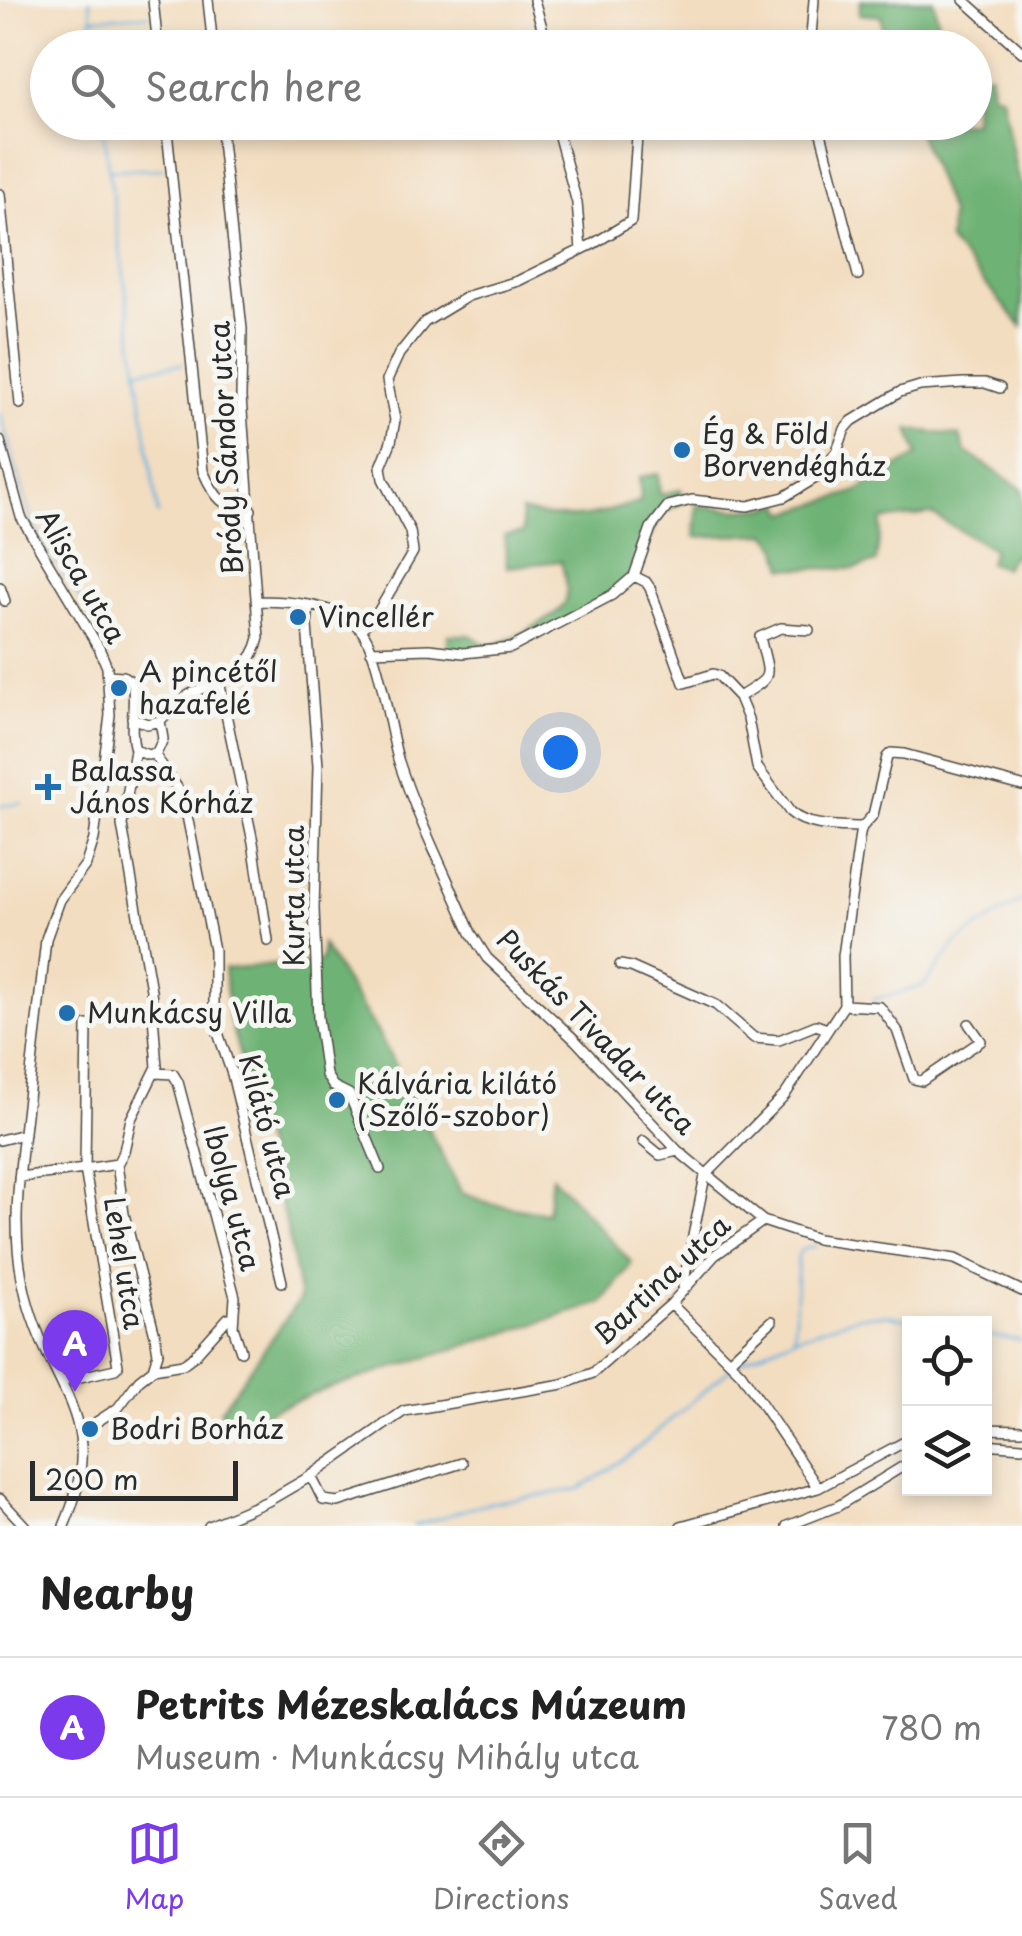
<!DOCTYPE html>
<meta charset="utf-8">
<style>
:root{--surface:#fff;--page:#f6f6f6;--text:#222;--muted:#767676;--line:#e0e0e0;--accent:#7c3aed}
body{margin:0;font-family:"Playpen Sans",sans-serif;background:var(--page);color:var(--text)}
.controls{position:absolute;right:30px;bottom:30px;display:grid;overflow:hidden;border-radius:0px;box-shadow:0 5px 15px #0003}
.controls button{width:90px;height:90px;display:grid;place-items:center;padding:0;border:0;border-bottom:2px solid var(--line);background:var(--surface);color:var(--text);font:50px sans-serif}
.scale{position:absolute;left:30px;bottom:25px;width:208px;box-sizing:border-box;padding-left:10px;border:5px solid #2b2b2b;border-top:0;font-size:28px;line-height:35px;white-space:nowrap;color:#2b2b2b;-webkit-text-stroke:8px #f6f6f2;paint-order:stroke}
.you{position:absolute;left:560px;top:752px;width:35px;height:35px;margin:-25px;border:8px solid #fff;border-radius:50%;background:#1a73e8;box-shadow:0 0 0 15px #1a73e833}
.badge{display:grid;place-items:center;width:65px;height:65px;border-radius:50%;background:var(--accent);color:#fff;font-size:32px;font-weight:700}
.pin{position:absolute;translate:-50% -82px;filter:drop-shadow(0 2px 5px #0008)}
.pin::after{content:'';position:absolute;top:52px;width:35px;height:30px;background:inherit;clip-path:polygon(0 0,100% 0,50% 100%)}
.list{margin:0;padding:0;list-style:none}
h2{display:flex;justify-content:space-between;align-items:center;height:130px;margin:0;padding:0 40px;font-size:42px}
h2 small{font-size:32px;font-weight:400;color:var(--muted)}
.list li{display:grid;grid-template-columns:65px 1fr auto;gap:30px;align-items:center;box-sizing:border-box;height:140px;padding:0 40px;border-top:2px solid var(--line)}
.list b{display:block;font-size:38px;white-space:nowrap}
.list p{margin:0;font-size:32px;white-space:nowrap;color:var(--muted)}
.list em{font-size:32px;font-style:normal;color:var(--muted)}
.icon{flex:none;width:55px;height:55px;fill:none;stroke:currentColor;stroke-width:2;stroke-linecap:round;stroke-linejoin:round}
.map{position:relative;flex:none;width:1022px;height:1526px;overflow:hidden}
.search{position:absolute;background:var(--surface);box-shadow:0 5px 15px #0003;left:30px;right:30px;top:30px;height:110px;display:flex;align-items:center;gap:25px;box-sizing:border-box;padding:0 35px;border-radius:55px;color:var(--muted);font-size:38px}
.sheet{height:270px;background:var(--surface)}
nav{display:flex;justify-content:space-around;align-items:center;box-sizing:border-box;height:140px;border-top:2px solid var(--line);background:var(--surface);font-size:28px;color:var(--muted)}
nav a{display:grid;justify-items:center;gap:5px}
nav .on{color:var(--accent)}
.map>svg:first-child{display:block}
</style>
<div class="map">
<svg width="1022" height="1526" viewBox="0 0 1022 1526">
<rect width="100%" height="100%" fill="#f6f6f2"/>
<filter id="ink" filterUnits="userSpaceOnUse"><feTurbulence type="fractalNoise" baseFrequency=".01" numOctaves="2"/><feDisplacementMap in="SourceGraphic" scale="20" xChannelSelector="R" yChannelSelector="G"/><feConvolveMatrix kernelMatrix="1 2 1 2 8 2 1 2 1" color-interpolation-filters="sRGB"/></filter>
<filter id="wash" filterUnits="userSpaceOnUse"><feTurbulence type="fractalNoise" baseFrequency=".0048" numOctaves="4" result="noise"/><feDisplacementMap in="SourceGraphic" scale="40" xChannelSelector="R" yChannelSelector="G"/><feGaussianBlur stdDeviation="2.25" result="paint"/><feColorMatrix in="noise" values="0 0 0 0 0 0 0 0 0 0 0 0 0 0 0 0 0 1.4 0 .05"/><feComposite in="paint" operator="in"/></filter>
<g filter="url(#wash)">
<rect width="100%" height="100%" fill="#f3ddc0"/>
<path fill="#6eb275" stroke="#4c6e50" stroke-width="2.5" d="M861 0H933L945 47H909L908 43 884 41 881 16 859 14Z
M990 73 992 93 1002 96 1017 175 1022 186V327L949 241 950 213 919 134 918 123 974 122 975 77Z
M909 429 960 436 965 451 1022 489V558L1013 555 1004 568 989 563 993 549 931 514 882 520 876 562 854 569 784 568 778 547 768 534 695 537 697 505C728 510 752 512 782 504L786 513 855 492 918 455Z
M658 474 660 495 681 490 685 501 659 515 634 576 612 595 511 648 448 652V635H470L488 646C503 644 560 617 565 602 569 589 564 574 561 561L507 567 504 536 523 533 521 511C572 523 593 517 641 501L639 477Z
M322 944 378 1033 462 1193 489 1203 547 1213 552 1176 632 1263 602 1303 329 1388 229 1427 220 1411 300 1299 287 1228 229 1017 224 969 321 961Z"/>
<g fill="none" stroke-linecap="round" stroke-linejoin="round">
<path stroke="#64afdd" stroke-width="2.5" d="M90 0 94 48
M92 18 149 15
M102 122 158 515
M110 170 163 169
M136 370 183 364
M0 414 34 528 104 635
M0 806 22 803
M873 1000 923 986 958 941 1022 900
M984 1335 1022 1340
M794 1337 798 1255 803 1249 816 1246
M737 1363 793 1338 860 1316 886 1315 931 1324
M414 1526 483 1504 580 1489 631 1454 731 1368"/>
</g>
</g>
<g filter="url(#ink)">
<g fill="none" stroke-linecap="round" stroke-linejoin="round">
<defs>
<path id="minor" d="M153 0 158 48
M208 0 213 48
M534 0 548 48
M964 0 1022 52
M692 48 699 46
M810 48 814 0
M166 122 203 471C213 494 224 512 251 510
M555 122 577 203 581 250
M818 122 858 275
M0 194 20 404
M0 441 21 517 99 648 107 667 110 715 94 839 86 864 60 900 46 939C40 995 34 1051 27 1106 20 1170 9 1233 26 1296 50 1391 111 1418 64 1526
M634 576 646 582 650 588 684 683 713 674 719 676 739 697 748 719 757 767 790 812C808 828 839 826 862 827
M0 587 5 601
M258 601C288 601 338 604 360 629 380 651 389 731 399 762 418 820 447 877 471 933L487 958 575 1040 678 1151 763 1221 817 1239 955 1259 1022 1291
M309 605 307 625 318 766 314 908 318 1018 326 1075 333 1086 349 1094 380 1169
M361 629 378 612 413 552 410 531 383 479 381 467 391 442 395 420 387 380 399 354 425 322 468 296 518 281 593 244 631 221 638 122
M371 651 429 649 463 653 511 648 612 595 634 576 651 528 668 506 692 500 748 506 784 497 819 476 837 451 845 429 852 421 900 392 920 386 963 383H985L1000 388
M108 675 123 676 132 682C137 704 128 727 135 750L148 755 157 752 163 739 160 721 147 724 132 718
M219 681 253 842 268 941
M739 697C776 675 769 678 760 637L781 628 809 630
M160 721C169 711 177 702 189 695 218 678 251 675 259 638L241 398 242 329 220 122
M135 750 122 825 151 990 157 1067 131 1119 124 1151 117 1164 124 1214 155 1335 158 1353 153 1369
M154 754 183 796 214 950V1021L232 1074 282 1282
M620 965 631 967 716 1005 754 1038 779 1040 816 1025 827 1029
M844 1005 880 1007 897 1030 914 1079 922 1081 981 1041 969 1024
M156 1073 173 1074 178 1082 235 1297 233 1327 241 1351
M0 1140 24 1134
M643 1141 660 1155 678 1151
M19 1177 85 1169 87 1025
M683 1286 705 1176 785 1095 844 1005 843 956 860 834 862 827 873 815 887 757 891 753 904 754 1022 786
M671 1304 741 1373 818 1488
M730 1360 772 1321
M63 1381 115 1369 118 1366 85 1169 117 1164
M984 1429 1022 1430
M81 1432 118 1408 139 1380 153 1369 183 1364 195 1355 228 1318
M984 1444 1022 1447
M311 1476 323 1500 338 1502 462 1463
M0 1499 25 1526
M209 1526 268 1501 311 1476 404 1411 563 1384 593 1373 671 1304 715 1255 763 1221
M681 1526 818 1488 910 1439
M787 1526 838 1506 910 1462"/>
</defs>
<use href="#minor" stroke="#494641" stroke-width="12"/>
<use href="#minor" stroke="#fff" stroke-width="9"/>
</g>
</g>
<g fill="#1f6fb2" stroke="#f6f6f2" stroke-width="4">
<circle cx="682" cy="450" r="10"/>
<circle cx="298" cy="617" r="10"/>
<circle cx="119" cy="688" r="10"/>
<path d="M43 772h10v10h10v10h-10v10h-10v-10h-10v-10h10z"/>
<circle cx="67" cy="1013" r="10"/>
<circle cx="337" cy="1100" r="10"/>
<circle cx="90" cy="1429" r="10"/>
</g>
<g text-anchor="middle" stroke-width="10" stroke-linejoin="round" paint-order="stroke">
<g font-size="28" fill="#2b2b2b" stroke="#f6f6f2" text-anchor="start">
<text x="702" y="444">Ég &amp; Föld<tspan x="702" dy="32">Borvendégház</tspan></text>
<text x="318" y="627">Vincellér</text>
<text x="139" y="682">A pincétől<tspan x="139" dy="32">hazafelé</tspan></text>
<text x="70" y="781">Balassa<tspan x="70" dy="32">János Kórház</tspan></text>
<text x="87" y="1023">Munkácsy Villa</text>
<text x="357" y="1094">Kálvária kilátó<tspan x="357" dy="32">(Szőlő-szobor)</tspan></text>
<text x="110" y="1439">Bodri Borház</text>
</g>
<g font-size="28" fill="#2b2b2b" stroke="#f6f6f2">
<text transform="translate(226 448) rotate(-93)" y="10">Bródy Sándor utca</text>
<text transform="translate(81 576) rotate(60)" y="10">Alisca utca</text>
<text transform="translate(294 896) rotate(-90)" y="10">Kurta utca</text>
<text transform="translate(596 1032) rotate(46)" y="10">Puskás Tivadar utca</text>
<text transform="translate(267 1126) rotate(75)" y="10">Kilátó utca</text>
<text transform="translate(232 1198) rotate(75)" y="10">Ibolya utca</text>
<text transform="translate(124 1263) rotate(81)" y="10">Lehel utca</text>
<text transform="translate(662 1280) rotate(-43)" y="10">Bartina utca</text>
</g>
</g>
</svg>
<div class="controls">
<button><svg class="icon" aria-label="locate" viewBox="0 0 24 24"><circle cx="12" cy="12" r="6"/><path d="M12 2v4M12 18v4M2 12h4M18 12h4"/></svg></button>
<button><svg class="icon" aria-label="layers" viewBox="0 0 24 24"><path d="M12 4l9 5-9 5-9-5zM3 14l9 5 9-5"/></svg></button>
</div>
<div class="scale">200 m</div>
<div class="you"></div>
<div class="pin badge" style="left:75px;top:1392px">A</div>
<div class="search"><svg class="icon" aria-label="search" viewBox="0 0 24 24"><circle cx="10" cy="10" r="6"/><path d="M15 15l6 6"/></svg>Search here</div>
</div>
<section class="sheet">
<h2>Nearby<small></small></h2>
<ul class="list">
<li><span class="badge">A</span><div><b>Petrits Mézeskalács Múzeum</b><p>Museum · Munkácsy Mihály utca</p></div><em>780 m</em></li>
</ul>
</section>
<nav>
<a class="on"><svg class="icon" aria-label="map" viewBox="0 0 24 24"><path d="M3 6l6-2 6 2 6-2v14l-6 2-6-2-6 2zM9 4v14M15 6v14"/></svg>Map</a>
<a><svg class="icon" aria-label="directions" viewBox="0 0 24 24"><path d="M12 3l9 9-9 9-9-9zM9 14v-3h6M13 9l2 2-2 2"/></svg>Directions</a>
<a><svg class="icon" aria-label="saved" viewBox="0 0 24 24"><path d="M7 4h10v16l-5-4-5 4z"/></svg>Saved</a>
</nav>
